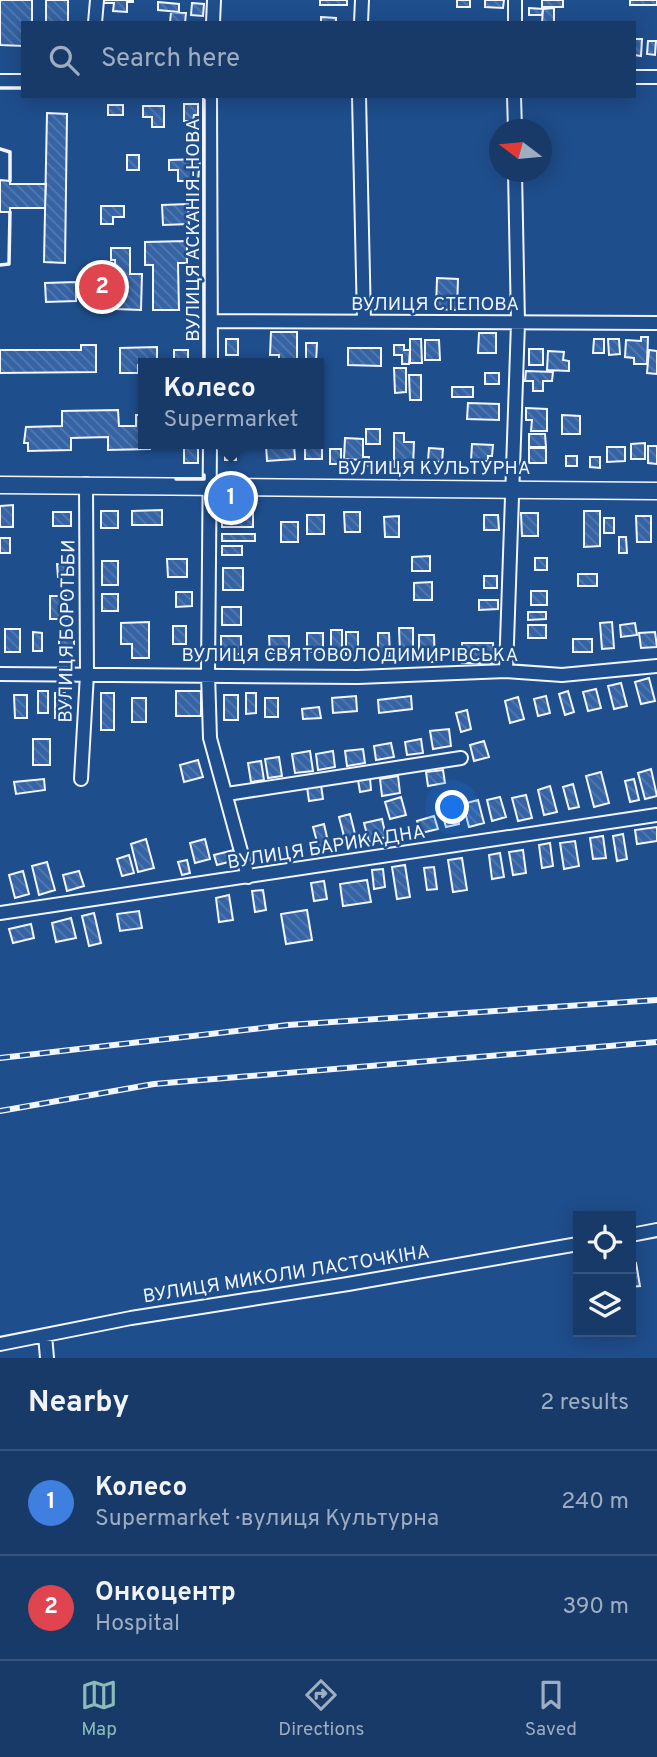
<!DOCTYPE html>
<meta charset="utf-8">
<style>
:root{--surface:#173a69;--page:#244571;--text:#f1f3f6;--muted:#9eadc0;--line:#36547d;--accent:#8bbbb9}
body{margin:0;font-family:Overpass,sans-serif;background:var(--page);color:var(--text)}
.controls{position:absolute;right:21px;bottom:21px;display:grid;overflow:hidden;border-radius:0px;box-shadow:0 4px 18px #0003}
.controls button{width:63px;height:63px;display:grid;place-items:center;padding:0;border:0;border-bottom:2px solid var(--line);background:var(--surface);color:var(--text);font:35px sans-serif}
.compass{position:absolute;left:489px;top:119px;width:63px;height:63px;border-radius:50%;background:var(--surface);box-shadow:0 4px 18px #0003;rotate:286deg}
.you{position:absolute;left:453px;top:808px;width:24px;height:24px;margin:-18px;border:5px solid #fff;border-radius:50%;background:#1a73e8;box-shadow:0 0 0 10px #1a73e833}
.badge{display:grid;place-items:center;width:46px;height:46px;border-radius:50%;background:var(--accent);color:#fff;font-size:23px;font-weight:700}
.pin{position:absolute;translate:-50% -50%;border:4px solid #fff;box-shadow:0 2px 7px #0006}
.popup{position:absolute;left:138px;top:358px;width:186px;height:91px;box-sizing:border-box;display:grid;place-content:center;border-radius:0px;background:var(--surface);filter:drop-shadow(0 2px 5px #0005);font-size:23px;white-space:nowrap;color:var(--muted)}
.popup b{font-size:26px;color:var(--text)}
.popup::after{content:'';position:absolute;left:50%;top:100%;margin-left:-14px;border:14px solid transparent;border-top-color:var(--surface)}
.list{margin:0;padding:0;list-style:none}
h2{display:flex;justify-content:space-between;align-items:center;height:91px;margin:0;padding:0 28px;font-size:30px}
h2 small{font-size:23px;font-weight:400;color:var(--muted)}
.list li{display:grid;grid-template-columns:46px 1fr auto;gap:21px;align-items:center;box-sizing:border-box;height:105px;padding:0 28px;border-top:2px solid var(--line)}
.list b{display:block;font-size:26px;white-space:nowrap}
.list p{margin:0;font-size:23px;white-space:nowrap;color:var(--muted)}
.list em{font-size:23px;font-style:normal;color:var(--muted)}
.icon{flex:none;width:38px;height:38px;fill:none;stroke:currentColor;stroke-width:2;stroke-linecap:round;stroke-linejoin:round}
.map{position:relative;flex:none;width:657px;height:1358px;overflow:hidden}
.search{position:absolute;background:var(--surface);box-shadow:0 4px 18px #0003;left:21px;right:21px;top:21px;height:77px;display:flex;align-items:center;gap:18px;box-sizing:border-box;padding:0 24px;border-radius:0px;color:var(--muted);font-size:26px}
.sheet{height:301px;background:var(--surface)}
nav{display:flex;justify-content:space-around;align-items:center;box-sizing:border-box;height:98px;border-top:2px solid var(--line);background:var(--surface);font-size:19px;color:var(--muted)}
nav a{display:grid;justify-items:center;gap:4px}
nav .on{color:var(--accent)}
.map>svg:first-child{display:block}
</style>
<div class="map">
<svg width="657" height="1358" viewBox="0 0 657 1358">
<defs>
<pattern id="building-back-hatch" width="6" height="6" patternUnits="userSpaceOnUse" patternTransform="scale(1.75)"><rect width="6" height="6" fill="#3563a3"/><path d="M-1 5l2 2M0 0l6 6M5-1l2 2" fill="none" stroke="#537ab1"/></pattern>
</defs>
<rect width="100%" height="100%" fill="#1f4e8c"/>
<path fill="url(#building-back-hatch)" stroke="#f2f6ff" stroke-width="2" d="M0 0H32V23H23V46L0 45Z
M46 0H68V23H46Z
M102 0H133V2H127V12L113 11 114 3H102Z
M320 0H347V5H320Z
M457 0H470V7H457Z
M485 0H504L503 8 485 7Z
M542 0H563V7H542Z
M630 0H657V5H630Z
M158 2 179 4V12L158 10Z
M192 3 204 4 203 16 191 15Z
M529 8 543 9 542 15H529Z
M554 8V23H542L543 9Z
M171 12 186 13 185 23H170Z
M321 17 336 18V23H321Z
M634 39H642L641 56 634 55Z
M648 41H656L655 55 647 54Z
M184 104H198V115H194L193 121H184Z
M108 105H123V115H108Z
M143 106H164V127H152V117H143Z
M47 113 67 114 65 263 44 262Z
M127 155H139V170H127Z
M200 159 198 181H178V170H169V160Z
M0 180 10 181V184H46L45 208H10V212H0Z
M188 204 189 224 163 225 162 205Z
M101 206H124V217H113V224H101Z
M187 241V263H178L179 310H153V265H145V242Z
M111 248H130V274H142L141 310 115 309V260H111Z
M437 278 458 279 457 310 436 309Z
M76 282V301L46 302 45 283Z
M271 332H297V360H279V355H270Z
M479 333H496V353H478Z
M641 337H648L647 364H634V358L625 357 626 340 641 341Z
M226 339H238V355H226Z
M410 339H421L422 363H410Z
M594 339H604V353H593Z
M608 339H619L620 354 609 355Z
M425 340H439L440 360H425Z
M306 343H317L316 363H306Z
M81 345H96V372L0 373V350H81Z
M394 345H404V350H410L409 364H402V355H394Z
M157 347V363L138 365V373H120V348Z
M348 348H381V366L348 365Z
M529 349H543V365H529Z
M174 350H188V363H174Z
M649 350 657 351V374L647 373Z
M548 351 564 352 563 360 569 361V371L547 370Z
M394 368H406V392L395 393Z
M526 371 553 372 552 381H543V391H533V381H525Z
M485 373H499V384H485Z
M409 375H421V400H410Z
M452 387H473V397H452Z
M468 403 499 404V420L467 419Z
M526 408 547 409V431H531L532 420H526Z
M118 410 119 426H136V415H144V444H150V449L108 450V437L71 438V450L28 451V443H24L26 427 62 426V411Z
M562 415 580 416V434H562Z
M366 429H380V444H366Z
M394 433H404V442H414L413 467H394Z
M529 434H545L546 447H529Z
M345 438 363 439V457H369V466H363V460L344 459Z
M322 443V459H305V444Z
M645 443V459H631V444Z
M184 444H198V463H184Z
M225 444H235L236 460H225Z
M294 444 295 459 267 461 266 445Z
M472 444 493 445 492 456H488V461H471Z
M648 446H657V464L648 463Z
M607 447H625V461L607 462Z
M429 448 443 449 442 462 428 461Z
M529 448H546V463H529Z
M330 449H341V464H330Z
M566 456H577V466H566Z
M590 457H600V468L590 467Z
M13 505V527H0V506Z
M162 510V525H132V511Z
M101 511H118V528H101Z
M253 511V527H222V512Z
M584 511H600V546L584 547Z
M53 512H71V526H53Z
M344 512H360V532H345Z
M521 513H538V536H522Z
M307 515H324V534H307Z
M484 515H498L499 530H484Z
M399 516V537H385L384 517Z
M636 516H651V542H637Z
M604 518H614V533H604Z
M281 522H298V542H281Z
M222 534H255V541H222Z
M619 537H626L627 553H619Z
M0 538H10V553H0Z
M222 546H242V555H222Z
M430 556V571H412V557Z
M535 558H547V570H535Z
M167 559H187V577H168Z
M102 561H118V585H102Z
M57 564H70L71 577H58Z
M223 568H243V590H223Z
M578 574H597V586H578Z
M484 576H497V588H484Z
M432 582V600H414V583Z
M531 591H547V605H531Z
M176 592H192V606L176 607Z
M102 594H118V611H102Z
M50 596H66L67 619H50Z
M479 600H498V609L479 610Z
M222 607H241V625H222Z
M528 612H546V619L528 620Z
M149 622V658H132V644H121V623Z
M612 622 614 648 602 649 600 623Z
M635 623 637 635 621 637 620 625Z
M528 625H546V638H528Z
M173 626H186V644H173Z
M399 628H413V653H400Z
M5 629H20V652H5Z
M331 630H342V654H331Z
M33 632 42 633V651H33Z
M346 632H358V655H346Z
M655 632 657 647 641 648 639 633Z
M307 633H323V652H307Z
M378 633H389L390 656H378Z
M59 634H74V648H59Z
M419 635H434L435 662H419Z
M221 636H241V654H221Z
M269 636H289V653H270Z
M573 639H592V652H573Z
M462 643H493L494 663H462Z
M649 678 655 701 641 704 635 682Z
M621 683 627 706 614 709 608 686Z
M596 689 601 708 588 711 583 692Z
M38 691H48V713H38Z
M176 691H201V716H176Z
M568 691 574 712 565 715 559 694Z
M55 693H65V718H55Z
M101 693H114V730H101Z
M246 693H256V713L246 714Z
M14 695H27V718H15Z
M224 695H238V720H224Z
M356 696 357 711 333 713 332 698Z
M411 696 412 709 379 713 378 700Z
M546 696 550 713 538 716 534 699Z
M518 697 524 719 510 723 505 701Z
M132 698H146V722H132Z
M265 698H278V717H265Z
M319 707 321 718 303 719 302 709Z
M467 710 471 729 461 732 456 713Z
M449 729 451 746 433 749 430 731Z
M33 739H50V765H33Z
M421 739 423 753 407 755 405 742Z
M484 741 489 757 474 761 470 745Z
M391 743 394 757 376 760 374 746Z
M363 749 365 763 347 766 345 751Z
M310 751 313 771 295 773 292 754Z
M333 751 335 767 318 770 316 754Z
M279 757 282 776 268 778 265 759Z
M198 760 203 777 184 782 180 765Z
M261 761 264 780 251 782 248 763Z
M651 769 657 796 645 799 638 773Z
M443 770 445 783 428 786 426 772Z
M601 772 609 803 594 807 586 776Z
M398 776 400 793 382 796 380 779Z
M370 778 371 790 360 792 358 780Z
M44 779 45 790 16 794 14 782Z
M634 779 639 800 630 802 625 781Z
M573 784 579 807 569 809 563 787Z
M321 785 323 799 309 801 307 787Z
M550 786 557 812 544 815 538 790Z
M526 795 532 818 518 821 512 798Z
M401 797 406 815 390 819 385 802Z
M500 797 506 817 492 821 487 800Z
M453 798 459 824 446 827 439 802Z
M478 800 484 823 469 827 463 804Z
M350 814 356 838 345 840 339 817Z
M434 816 438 829 421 833 417 821Z
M382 819 386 837 369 842 364 823Z
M324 824 329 846 319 849 313 827Z
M657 827V841L637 844 635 830Z
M623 834 627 859 617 861 613 836Z
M603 836 606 858 593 859 590 838Z
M146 839 154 868 138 872 131 844Z
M205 839 210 859 195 863 190 843Z
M575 841 579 866 564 869 560 843Z
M550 843 553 866 542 868 539 845Z
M234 850 236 860 217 865 214 855Z
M523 850 526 873 513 875 509 852Z
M500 853 504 877 492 879 489 855Z
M129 855 134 873 122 876 117 859Z
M462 858 467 890 453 892 448 860Z
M187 860 190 873 182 875 178 862Z
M47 862 55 890 39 895 32 866Z
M405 865 410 897 397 899 392 867Z
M434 867 437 889 427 890 424 868Z
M383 869 385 887 374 889 372 870Z
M23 871 29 894 15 898 9 875Z
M79 871 84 886 67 891 63 875Z
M367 880 371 902 343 906 340 884Z
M324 881 327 899 314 901 311 883Z
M263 890 266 910 255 912 252 891Z
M229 895 233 920 219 922 216 898Z
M307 910 312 940 286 944 281 914Z
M139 911 142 928 120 931 117 914Z
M94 913 101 943 89 946 82 916Z
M71 918 76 938 56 942 52 923Z
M31 924 34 938 13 943 9 929Z
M636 1263 640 1286 631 1287V1264Z"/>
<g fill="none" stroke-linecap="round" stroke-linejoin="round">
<defs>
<path id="minor" d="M95 23 97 0
M213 23 214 0
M361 23 362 0
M515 23V0
M634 77H657
M0 81H23
M210 96 211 363
M359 96 364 321
M514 96 515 130
M212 321 657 323
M210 444 208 674 210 738 248 877
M506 671 518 323 515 172
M0 674 358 677 506 671 562 675 657 666
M81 779 87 674 86 484
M227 794 461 758
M0 913 657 815
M631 1235 657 1230
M45 1335 47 1358
M0 1344 131 1318 348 1284 578 1244"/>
<path id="major" d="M0 485 657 491"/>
</defs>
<use href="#minor" stroke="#f2f6ff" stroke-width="16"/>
<use href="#major" stroke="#f2f6ff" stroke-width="19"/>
<use href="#minor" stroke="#1f4e8c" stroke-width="12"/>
<use href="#major" stroke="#1f4e8c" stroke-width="16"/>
<defs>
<path id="rail" d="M0 1058 288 1025 657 1000
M0 1111 154 1084 657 1042"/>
</defs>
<use href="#rail" stroke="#f2f6ff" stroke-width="6"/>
<use href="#rail" stroke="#1f4e8c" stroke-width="3.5" stroke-dasharray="10" stroke-linecap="butt"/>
<path stroke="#f2f6ff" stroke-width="3.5" d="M0 88H23
M0 149 10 152V181
M0 265 9 264 10 212
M204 363V100
M176 479H204V475"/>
</g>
<g text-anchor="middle" stroke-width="5" stroke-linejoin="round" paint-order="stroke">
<g font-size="19" fill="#f2f6ff" stroke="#1f4e8c">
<text transform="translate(192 230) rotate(-90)" y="7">ВУЛИЦЯ АСКАНІЯ-НОВА</text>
<text x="435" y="310">ВУЛИЦЯ СТЕПОВА</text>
<text x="434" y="474">ВУЛИЦЯ КУЛЬТУРНА</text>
<text transform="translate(66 631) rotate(-89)" y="7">ВУЛИЦЯ БОРОТЬБИ</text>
<text x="350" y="661">ВУЛИЦЯ СВЯТОВОЛОДИМИРІВСЬКА</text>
<text transform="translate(326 846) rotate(-9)" y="7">ВУЛИЦЯ БАРИКАДНА</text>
<text transform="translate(286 1273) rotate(-9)" y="7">ВУЛИЦЯ МИКОЛИ ЛАСТОЧКІНА</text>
</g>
</g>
</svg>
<div class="controls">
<button><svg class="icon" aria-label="locate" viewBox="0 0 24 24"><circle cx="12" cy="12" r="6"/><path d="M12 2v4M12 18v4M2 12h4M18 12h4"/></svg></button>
<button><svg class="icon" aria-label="layers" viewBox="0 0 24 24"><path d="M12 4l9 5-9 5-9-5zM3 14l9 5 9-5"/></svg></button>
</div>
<svg class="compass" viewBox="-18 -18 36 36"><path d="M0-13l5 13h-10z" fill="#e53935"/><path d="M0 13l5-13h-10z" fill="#9eadc0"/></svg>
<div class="you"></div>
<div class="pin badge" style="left:231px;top:498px;background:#3f7fe0">1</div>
<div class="popup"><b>Колесо</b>Supermarket</div>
<div class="pin badge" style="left:102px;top:287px;background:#e0444e">2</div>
<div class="search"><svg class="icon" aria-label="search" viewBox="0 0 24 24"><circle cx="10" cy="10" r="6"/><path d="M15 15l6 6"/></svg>Search here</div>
</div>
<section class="sheet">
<h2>Nearby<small>2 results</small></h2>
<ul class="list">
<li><span class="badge" style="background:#3f7fe0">1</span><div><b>Колесо</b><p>Supermarket · вулиця Культурна</p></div><em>240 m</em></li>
<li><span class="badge" style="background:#e0444e">2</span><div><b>Онкоцентр</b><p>Hospital</p></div><em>390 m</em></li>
</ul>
</section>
<nav>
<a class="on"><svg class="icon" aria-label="map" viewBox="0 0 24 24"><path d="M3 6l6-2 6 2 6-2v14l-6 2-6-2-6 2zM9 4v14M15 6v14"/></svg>Map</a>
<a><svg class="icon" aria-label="directions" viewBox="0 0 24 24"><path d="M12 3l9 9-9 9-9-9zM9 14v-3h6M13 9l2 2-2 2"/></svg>Directions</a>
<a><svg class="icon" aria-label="saved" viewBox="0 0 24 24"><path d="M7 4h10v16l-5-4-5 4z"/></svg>Saved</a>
</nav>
